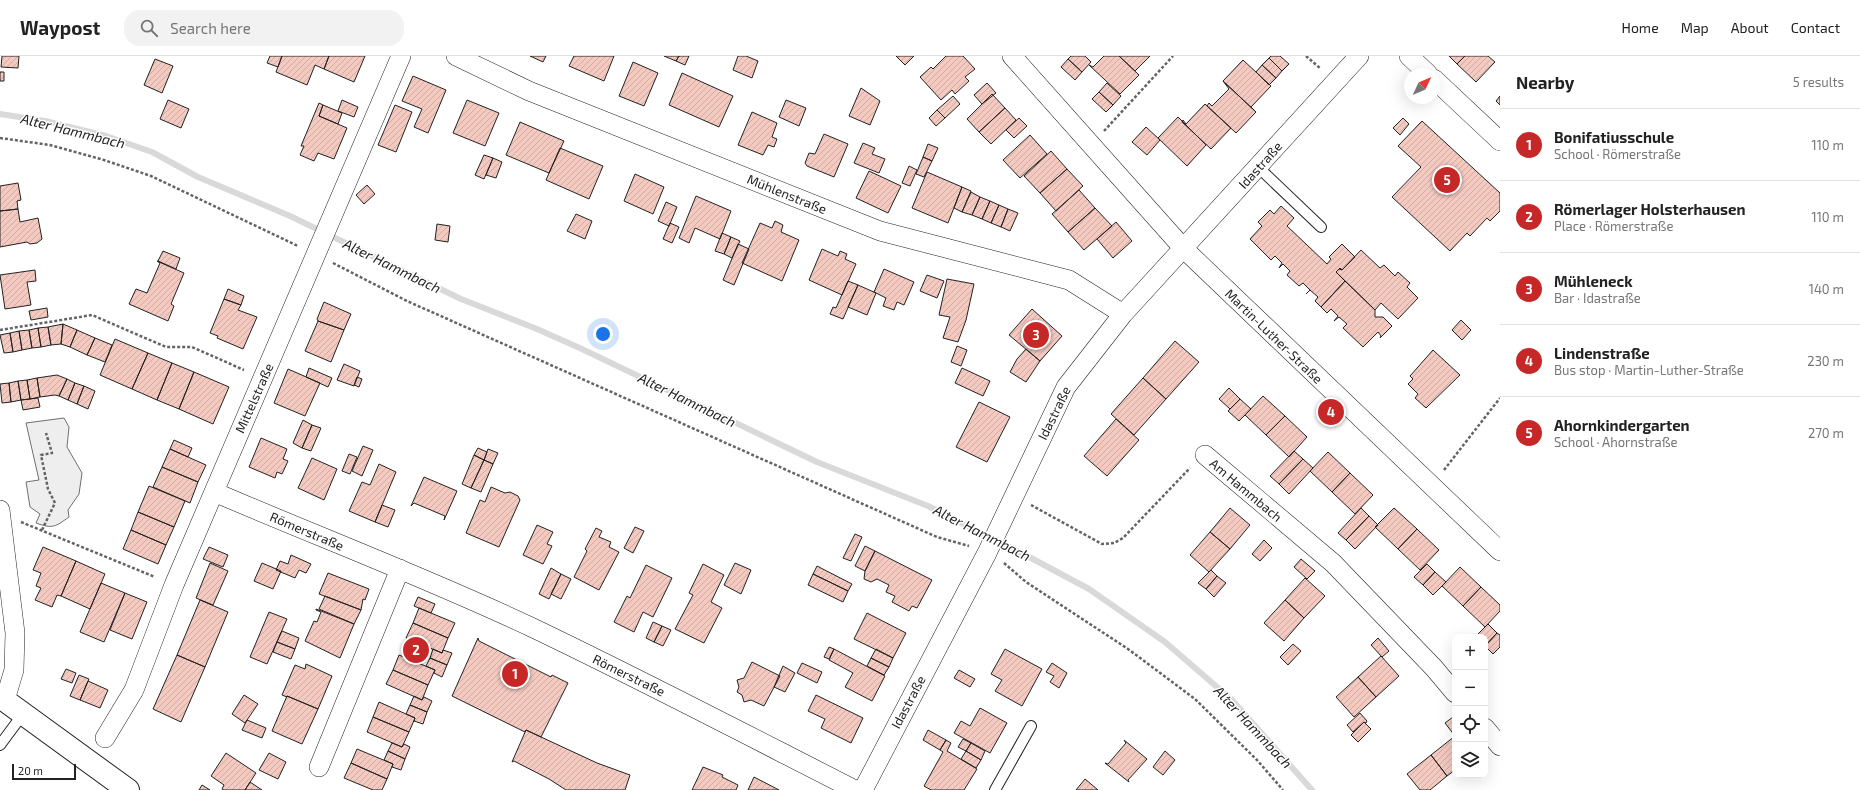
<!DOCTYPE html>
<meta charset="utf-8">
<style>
:root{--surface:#fff;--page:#f2f2f2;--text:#222;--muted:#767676;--line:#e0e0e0;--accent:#c62828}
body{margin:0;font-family:"Exo 2",sans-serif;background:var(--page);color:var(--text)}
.controls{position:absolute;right:12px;bottom:12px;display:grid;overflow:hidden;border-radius:8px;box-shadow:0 4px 16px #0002}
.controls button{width:36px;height:36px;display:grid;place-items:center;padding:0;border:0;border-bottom:1px solid var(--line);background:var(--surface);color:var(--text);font:20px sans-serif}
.compass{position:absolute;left:1404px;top:12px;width:36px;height:36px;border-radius:50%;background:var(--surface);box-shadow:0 4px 16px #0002;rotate:46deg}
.scale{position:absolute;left:12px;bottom:10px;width:64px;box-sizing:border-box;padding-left:4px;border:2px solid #222;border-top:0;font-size:11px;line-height:14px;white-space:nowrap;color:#222;-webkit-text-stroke:3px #fff;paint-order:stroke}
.you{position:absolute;left:603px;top:278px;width:14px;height:14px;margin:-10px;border:3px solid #fff;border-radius:50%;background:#1a73e8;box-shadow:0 0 0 6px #1a73e833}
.badge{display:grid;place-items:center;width:26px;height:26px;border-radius:50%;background:var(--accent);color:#fff;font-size:13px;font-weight:700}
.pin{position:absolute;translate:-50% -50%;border:2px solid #fff;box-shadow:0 1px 4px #0006}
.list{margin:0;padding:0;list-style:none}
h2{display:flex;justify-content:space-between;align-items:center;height:52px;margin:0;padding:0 16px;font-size:17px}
h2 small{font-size:13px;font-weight:400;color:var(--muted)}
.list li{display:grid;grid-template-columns:26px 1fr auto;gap:12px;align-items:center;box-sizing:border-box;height:72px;padding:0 16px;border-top:1px solid var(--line)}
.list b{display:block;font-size:15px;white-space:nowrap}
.list p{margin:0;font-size:13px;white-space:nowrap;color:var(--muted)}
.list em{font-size:13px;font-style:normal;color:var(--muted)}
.icon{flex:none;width:22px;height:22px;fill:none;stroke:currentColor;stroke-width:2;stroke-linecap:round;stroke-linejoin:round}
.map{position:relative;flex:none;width:1500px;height:734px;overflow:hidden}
header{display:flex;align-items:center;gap:24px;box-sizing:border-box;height:56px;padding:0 20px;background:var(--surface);border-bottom:1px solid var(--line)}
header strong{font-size:19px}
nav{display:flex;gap:22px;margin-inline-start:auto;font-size:14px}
.search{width:280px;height:36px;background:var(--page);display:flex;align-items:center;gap:10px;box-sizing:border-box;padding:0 14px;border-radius:16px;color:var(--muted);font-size:15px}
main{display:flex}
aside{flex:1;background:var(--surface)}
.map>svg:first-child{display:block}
</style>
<header>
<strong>Waypost</strong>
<div class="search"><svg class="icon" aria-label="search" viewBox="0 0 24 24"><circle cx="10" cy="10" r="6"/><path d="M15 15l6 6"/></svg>Search here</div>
<nav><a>Home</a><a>Map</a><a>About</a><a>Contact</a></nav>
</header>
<main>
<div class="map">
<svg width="1500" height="734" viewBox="0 0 1500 734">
<defs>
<pattern id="building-hatch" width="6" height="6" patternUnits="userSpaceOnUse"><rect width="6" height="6" fill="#f3c9c0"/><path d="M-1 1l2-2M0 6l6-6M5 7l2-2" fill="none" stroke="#d0aca5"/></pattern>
</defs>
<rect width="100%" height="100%" fill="#fff"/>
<path fill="#eee" stroke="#6f6f6f" d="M64 362 69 371 67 391 82 417 79 438 68 454 69 461C55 471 53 473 36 467L40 458 30 451 26 426 39 424 26 367Z"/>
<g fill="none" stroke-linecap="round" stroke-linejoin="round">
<path stroke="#d9d9d9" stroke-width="6" d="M0 58 45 65 106 80 152 96 198 121 290 160 461 243 537 273 582 293 817 406 928 450 1031 502 1089 533 1165 586 1232 644 1312 734"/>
</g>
<path fill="url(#building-hatch)" stroke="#222" d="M2 0H19L18 12 1 11Z
M270 0H282L278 11 267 7Z
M282 0H329L324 13 315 9 307 29 276 16Z
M329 0H365L354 26 324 13Z
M530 0H546L543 6Z
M574 0H614L604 25 569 10Z
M664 0H679L676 5Z
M679 0H689L685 9 676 5Z
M738 0H746L758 5 752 22 733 14Z
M896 0H914L905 9Z
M946 0H963L975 13 965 21 969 25 955 38 952 34 941 44 920 21 931 11 933 13Z
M1071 0H1085L1091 6 1082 16 1068 3Z
M1104 0H1119L1139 19 1120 38 1089 9 1093 11Z
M1119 0H1150L1135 15Z
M1271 0H1280L1289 8 1282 15 1269 2Z
M1449 0H1465L1457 8Z
M1465 0H1488L1495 6 1476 26 1457 8Z
M1269 2 1282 15 1276 22 1262 9Z
M155 3 173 10 162 37 144 29Z
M1068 3 1082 16 1075 24 1061 11Z
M1243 4 1271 30 1251 51 1256 56 1223 25Z
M633 6 658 17 644 50 619 40Z
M1262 9 1276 22 1269 29 1256 16Z
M0 16H4V25H0Z
M682 17 733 40 719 71 669 49Z
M413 20 446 34 428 77 414 71 422 53 402 45Z
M1223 25 1256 56 1236 77 1207 50 1209 47 1212 50 1229 33Z
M987 27 996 37 982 48 974 39Z
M1107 27 1121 40 1113 49 1099 36Z
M861 32 880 45 870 69 849 60Z
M1099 36 1113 49 1106 56 1092 43Z
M992 38 1005 52 979 76 967 63Z
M953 40 960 48 945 62 937 54Z
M1500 40V49L1496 45Z
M168 44 189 53 181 72 160 63Z
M342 44 358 51 354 61 338 55Z
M467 44 499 57 485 90 453 77Z
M786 44 806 52 799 70 779 61Z
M319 47 323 49 319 60 347 72 334 103 318 97 314 105 300 99 304 90H301Z
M1205 48 1231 72 1211 93 1182 66 1183 64 1186 68Z
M323 49 342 57 338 68 319 60Z
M395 49 412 56 396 96 378 89Z
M1005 52 1016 64 991 88 979 76Z
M937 54 945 62 936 70 929 62Z
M752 56 777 67 772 81 777 83 774 91 768 89 763 99 738 89Z
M1178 61 1206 89 1187 110 1158 82Z
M1019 62 1027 70 1014 82 1006 74Z
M1403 62 1409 68 1400 79 1393 72Z
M1422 65 1500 137V155L1490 165 1487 162 1470 180 1467 177 1450 195 1392 141 1421 111 1398 90Z
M520 66 564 85 549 117 506 99Z
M1146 71 1160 84 1147 99 1132 86Z
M824 78 848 88 834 121 807 110 805 107 809 97 815 98Z
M1030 79 1047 98 1020 122 1003 104Z
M863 87 875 92 872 98 885 103 879 117 854 107Z
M928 88 938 92 932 105 923 101Z
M560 92 603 110 589 143 546 124Z
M1051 95 1067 113 1040 137 1024 120Z
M484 99 493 102 484 123 475 119Z
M923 101 932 105 924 121 916 118Z
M493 102 502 106 496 122 486 119Z
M909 110 917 114 910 130 902 127Z
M1067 113 1083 130 1056 155 1040 137Z
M869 115 901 130 888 157 856 142Z
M927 116 962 131 948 167 912 152Z
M635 118 664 131 653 158 624 145Z
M18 127 21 144 17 145 18 153 0 155V130Z
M367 129 375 138 364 148 356 139Z
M962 131 971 135 962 156 954 152Z
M1079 134 1095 152 1068 176 1052 158Z
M971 136 980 141 972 159 962 156Z
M696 140 731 155 720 183 695 172 689 187 679 182Z
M980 141 990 145 982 163 972 159Z
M990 145 999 149 991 167 982 163Z
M666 146 677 151 669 170 658 165Z
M999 149 1008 153 1001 171 991 167Z
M1281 150 1294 162 1287 170 1327 208 1331 203 1329 201 1342 188 1355 201 1342 214 1340 212 1336 216 1345 225 1321 251 1315 245 1318 241 1310 234 1306 238 1310 234 1303 227 1299 230 1287 219 1290 215 1283 208 1279 212 1282 207 1275 200 1271 204 1250 183 1262 170 1258 166 1270 154 1274 158Z
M1095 152 1112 170 1084 194 1068 176Z
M18 153 20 166 38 162 42 183 37 187 30 188 27 186 0 191V155Z
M1008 153 1018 157 1010 175 1001 171Z
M576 158 592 165 585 183 567 175Z
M775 165 783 169 781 176 799 184 782 225 742 207 760 167 772 172Z
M1116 166 1132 185 1113 202 1097 183Z
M670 167 679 171 672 187 663 183Z
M437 168 450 170 448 186 435 184Z
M722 177 731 181 724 198 715 195Z
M731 181 740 185 732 202 724 198Z
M738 188 749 193 734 229 723 224Z
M822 193 838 200 840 195 847 198 845 203 856 208 842 239 809 224Z
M1361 194 1380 212 1384 209 1395 220 1398 216 1410 227 1407 231 1418 242 1398 263 1381 247 1375 254 1336 216 1339 213 1342 214Z
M163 195 180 202 176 213 158 205Z
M157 205 184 217 171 248 174 250 168 265 129 248 136 233 147 237 160 207Z
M884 213 914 226 904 249 897 246 894 254 883 250 886 242 874 236Z
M35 214 36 225 27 226 31 249 5 253 0 219Z
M927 219 944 225 937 242 920 235Z
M947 223 974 228 966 264 958 286 943 282 950 261 939 259Z
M848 225 858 229 843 263 830 258 833 251 836 252Z
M1345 225 1375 254V261H1383L1392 270 1380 282 1381 280 1378 276 1363 291 1343 272 1347 268 1339 261 1334 265 1338 260 1331 253 1327 257 1321 251Z
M858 229 876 237 867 259 848 251Z
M228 233 244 240 241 249 224 243Z
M224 243 241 249 238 254 257 261 243 293 217 282 218 280 210 277Z
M324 246 351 258 344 274 318 265 317 263Z
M47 252 48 261 31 264 29 255Z
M1032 253 1062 280 1040 305 1009 279Z
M1461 264 1471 274 1462 284 1452 274Z
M318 265 344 274 331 306 305 295Z
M63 268 77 274 70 291 61 288Z
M63 268 61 288 51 289 48 271Z
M48 271 51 289 41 291 38 272Z
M38 272 41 291 32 292 29 274Z
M29 274 32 292 22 294 19 275Z
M77 274 95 282 87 299 70 291Z
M19 275 22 294 13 296 10 277Z
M10 277 13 296 4 297 0 279Z
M95 282 112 289 105 306 87 299Z
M115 283 148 297 132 333 100 319Z
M1175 285 1199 306 1166 343 1143 322Z
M957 290 967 294 961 310 951 306Z
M1026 293 1040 305 1026 326 1010 316 1017 303Z
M1433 294 1460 319 1426 352 1415 342 1418 338 1408 328 1413 323 1410 320Z
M148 297 172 307 157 344 132 333Z
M172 307 194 316 179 353 157 344Z
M344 308 360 315 354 330 337 324Z
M309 312 332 322 328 331 306 321Z
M962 312 990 325 983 340 955 327Z
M288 313 320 327 305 360 274 347Z
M194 316 229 331 213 368 179 353Z
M57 319 67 323 59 340 55 339 40 341 37 322Z
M357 321 362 323 359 331 354 329Z
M37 322 40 341 30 343 27 324Z
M1143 322 1166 343 1134 379 1111 358Z
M67 323 75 327 68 344 59 340Z
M27 324 30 343 21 344 18 325Z
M18 325 21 344 11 346 9 327Z
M9 327 11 346 2 347 0 328Z
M75 327 84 330 77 348 68 344Z
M84 330 95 335 88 353 77 348Z
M1229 332 1240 343 1230 353 1219 343Z
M1263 340 1285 360 1266 379 1245 359Z
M38 342 40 351 23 354 21 344Z
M1240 343 1251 353 1239 365 1228 355Z
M979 346 1010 361 987 406 956 391Z
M1285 360 1307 381 1289 401 1266 379Z
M1116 363 1139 384 1107 420 1084 400Z
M303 364 312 369 302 392 293 387Z
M312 369 321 372 311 395 302 392Z
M261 382 287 393 283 403 288 405 282 418 277 416 275 422 249 411Z
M174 384 192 392 188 401 170 393Z
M363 390 373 394 362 420 352 415Z
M478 392 487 396 484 404 474 399Z
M170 393 206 409 198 426 162 411Z
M488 393 498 397 493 408 484 404Z
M1294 395 1303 403 1279 428 1270 420Z
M1328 396 1350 417 1332 436 1310 415Z
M349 398 357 401 350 418 342 415Z
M474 399 484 404 471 432 462 428Z
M312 402 337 413 324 444 298 432Z
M1303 403 1313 412 1289 438 1279 428Z
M484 404 493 408 481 436 471 432Z
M379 408 396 416 375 466 349 455 362 426 370 429Z
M162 411 198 426 190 447 153 431Z
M1350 417 1373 439 1355 458 1332 436Z
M424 421 457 435 444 464 445 460 414 447 411 450Z
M149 430 185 445 174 471 138 456Z
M491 431 505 437 510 436 518 440 520 444 499 491 466 477 480 444 485 446Z
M382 449 395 454 388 471 375 466Z
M1230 452 1250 469 1230 493 1210 476Z
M1361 452 1369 460 1346 484 1338 477Z
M1394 452 1417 473 1398 493 1375 471Z
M138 456 174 471 166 489 131 474Z
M1369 460 1378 469 1355 493 1346 484Z
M537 469 553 476 547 488 552 490 543 508 523 499Z
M635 471 644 475 633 497 624 492Z
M596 472 602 475 599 481 611 486 609 491 619 496 599 534 574 521 587 495 585 493Z
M1417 473 1439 494 1420 514 1398 493Z
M131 474 166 489 158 508 123 493Z
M1210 476 1230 493 1209 516 1190 499Z
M855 478 862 481 851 505 843 502Z
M1264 484 1272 492 1260 505 1252 498Z
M865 490 875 495 865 515 855 510Z
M43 491 76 505 61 540 57 539 52 551 35 544 41 532 36 530 41 517 33 514Z
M209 491 228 499 223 511 203 503Z
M875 495 932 524 917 552 912 550 909 555 892 546 895 540 886 536 889 529 877 523 871 526 864 523 865 515Z
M291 499 311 508 306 517 299 514 295 522 276 514 280 505 288 508Z
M1301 503 1315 515 1307 523 1294 511Z
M76 505 105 518 90 553 61 540Z
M210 507 228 515 213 549 196 542Z
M262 507 281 515 273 533 254 525Z
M735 507 751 514 741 538 724 529Z
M703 508 724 519 711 546 722 552 704 587 675 573 693 539 689 537Z
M1427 508 1435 516 1423 529 1414 521Z
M646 509 672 522 653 561 643 556 634 576 614 566 627 540 630 542Z
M817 510 852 528 848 535 813 518Z
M1460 511 1481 531 1463 550 1442 530Z
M551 512 561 518 549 543 539 538Z
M1211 514 1217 520 1206 533 1198 527Z
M1435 516 1446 526 1433 539 1423 529Z
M328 517 369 533 365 544 363 543 361 554 319 538Z
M561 518 571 523 561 543 551 538Z
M813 518 848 535 843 546 808 529Z
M1217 520 1226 527 1214 541 1206 533Z
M1305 522 1325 540 1304 562 1285 544Z
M101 527 125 537 104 586 80 576Z
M1481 531 1500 549V555L1485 571 1463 550Z
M125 537 147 546 132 583 110 574Z
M325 540 361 554 354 568 319 553Z
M418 541 435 548 431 557 414 550Z
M200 544 228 556 205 611 177 599Z
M1285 544 1304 562 1284 585 1264 567Z
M419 552 455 567 448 582 413 567Z
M316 553 354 568 340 602 305 585 314 565 317 566 321 556 316 554Z
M269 556 287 563 267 608 250 601Z
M867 557 906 577 893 602 854 583Z
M653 566 662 570 654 586 646 582Z
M413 567 448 582 442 597 406 582Z
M1488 568 1497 577 1485 590V581H1475Z
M662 570 671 574 663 590 654 586Z
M282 575 299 582 295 593 277 586Z
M1497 577 1500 579V591L1493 598 1485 590Z
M478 582 479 585 551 621 552 619 568 627 541 681 526 674 525 676 452 640Z
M1378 582 1389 595 1382 601 1371 589Z
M277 586 295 593 291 603 273 596Z
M1293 588 1301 595 1288 609 1280 601Z
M829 591 834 593 829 603 824 601Z
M433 593 442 597 443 594 452 597 447 609 430 602Z
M834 593 885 620 872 645 845 631 853 617 829 604Z
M876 593 893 602 889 611 871 602Z
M1005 593 1042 613 1022 650 995 635 1002 624 991 618Z
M177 599 205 611 181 666 153 653Z
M399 599 435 614 428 629 393 614Z
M1381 600 1399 620 1376 641 1358 621Z
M430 602 447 609 442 621 434 617 435 614 426 610Z
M871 602 889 611 884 619 867 610Z
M752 606 780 620 764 650 751 644 744 646 742 639 737 636 739 631 737 624 744 622Z
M802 607 822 616 817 627 797 617Z
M1052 607 1067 617 1059 632 1050 626 1054 620 1046 616Z
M306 608 332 620 318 653 287 640V641L282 639 295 609 305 613Z
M783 610 795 617 785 636 774 631Z
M66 613 76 617 72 627 61 623Z
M393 614 428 629 422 644 386 628Z
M959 614 975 623 970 631 954 622Z
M79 619 89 623 80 644 70 640Z
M1358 621 1376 641 1354 661 1336 641Z
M88 625 108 634 100 652 80 644Z
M244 639 258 648 245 667 232 658Z
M816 639 863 662 851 687 821 672 825 663 808 655Z
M287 640 318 653 302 688 272 675Z
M414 640 422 644 424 641 432 645 427 656 410 649Z
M379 646 415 662 409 676 373 661Z
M410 649 427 656 423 668 414 665 415 662 406 658Z
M980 652 1007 667 990 697 954 677 961 665 970 670Z
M1360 657 1367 665 1366 667 1364 666 1353 676 1347 669Z
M373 661 409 676 402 691 367 676Z
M1453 661 1455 663V680L1445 667Z
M247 664 266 672 262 682 242 674Z
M1364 666 1371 673 1358 686 1351 679Z
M526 674 597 707 630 719 625 734H566L549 723 514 705 512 706Z
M928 674 946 684 940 694 923 684Z
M1455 680V714L1447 720 1431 699Z
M963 683 971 687 966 695 958 691Z
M946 684 951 687 947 695 977 713 964 734H931L924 730 943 696 940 694Z
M1124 684 1147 703 1128 724 1129 726 1105 707 1108 708 1126 687Z
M392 687 402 691 404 688 410 691 405 703 388 695Z
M971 687 985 695 981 704 966 695Z
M357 693 393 708 387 723 351 707Z
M388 695 405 703 401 714 392 711 393 708 384 704Z
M966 695 981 704 976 712 961 703Z
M1165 695 1175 704 1163 719 1153 711Z
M226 697 256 717 245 734H224L222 733 224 729 211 720Z
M269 697 286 706 278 723 259 714Z
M1431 699 1447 720 1430 734H1420L1407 718Z
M351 707 387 723 382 734H373L344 722Z
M703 711 723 719 722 721 738 729 736 734H692Z
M754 721 779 734H748Z
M1085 723 1098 734H1076Z
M250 726 262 734H245Z
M202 729 210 734H199Z"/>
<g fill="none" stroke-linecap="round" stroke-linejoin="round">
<defs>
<path id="service" d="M1258 111 1321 171
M0 689 23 658
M995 734 1031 670"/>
<path id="minor" d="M456 0 529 35 880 175 1069 224 1123 258
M1012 0 1184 193 1500 495
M1409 0 1428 18
M1434 23 1500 85
M1205 399 1333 507 1434 612 1455 637
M214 436C319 481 427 522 531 571 640 623 747 679 855 734
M0 454 15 577 14 614 5 644
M1485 672 1500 690
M105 682 134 634 174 529 401 0
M319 711 400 513
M863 734 987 497 1066 331 1123 258 1359 0"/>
<path id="secondary" d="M0 641 128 734"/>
</defs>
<use href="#service" stroke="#222" stroke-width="12"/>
<use href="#minor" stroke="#222" stroke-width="20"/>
<use href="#secondary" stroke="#222" stroke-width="24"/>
<path stroke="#646464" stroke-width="2.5" stroke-dasharray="3 2" stroke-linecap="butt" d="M1306 0 1321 13
M1104 75 1173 0
M0 82 50 89 104 104 151 120 298 190
M333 207 407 245 937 481 969 490
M0 274 92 259 166 291H192L244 314
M1444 414 1500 342
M1031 449 1102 488 1114 487 1123 482 1190 412
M21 466 155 521
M42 474 55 447 48 433 41 399 52 397 46 377
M1004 507 1026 526 1128 593 1195 643 1257 704 1283 734"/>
<use href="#service" stroke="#fff" stroke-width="10"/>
<use href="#minor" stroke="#fff" stroke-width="19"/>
<use href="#secondary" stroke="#fff" stroke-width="22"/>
</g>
<g text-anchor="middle" stroke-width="3" stroke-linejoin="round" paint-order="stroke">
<g font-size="13" fill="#222" stroke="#fff">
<text transform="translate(1260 109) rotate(-48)" y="5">Idastraße</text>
<text transform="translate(787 138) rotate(22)" y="5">Mühlenstraße</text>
<text transform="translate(1274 280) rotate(44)" y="5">Martin-Luther-Straße</text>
<text transform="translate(254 342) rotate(-66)" y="5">Mittelstraße</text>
<text transform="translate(1054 357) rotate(-64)" y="5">Idastraße</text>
<text transform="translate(1246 434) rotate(40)" y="5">Am Hammbach</text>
<text transform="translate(307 475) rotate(23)" y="5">Römerstraße</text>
<text transform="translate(629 619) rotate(26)" y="5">Römerstraße</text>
<text transform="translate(908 646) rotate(-62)" y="5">Idastraße</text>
</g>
<g font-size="14" font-style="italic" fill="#222" stroke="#fff">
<text transform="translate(73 75) rotate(14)" y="5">Alter Hammbach</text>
<text transform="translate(392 210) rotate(26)" y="5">Alter Hammbach</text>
<text transform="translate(687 344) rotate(26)" y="5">Alter Hammbach</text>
<text transform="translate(982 477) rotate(27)" y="5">Alter Hammbach</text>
<text transform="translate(1253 671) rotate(47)" y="5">Alter Hammbach</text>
</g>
</g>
</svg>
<div class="controls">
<button>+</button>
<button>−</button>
<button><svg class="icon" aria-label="locate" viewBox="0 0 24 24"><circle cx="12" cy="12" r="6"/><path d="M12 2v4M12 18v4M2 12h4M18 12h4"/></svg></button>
<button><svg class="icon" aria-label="layers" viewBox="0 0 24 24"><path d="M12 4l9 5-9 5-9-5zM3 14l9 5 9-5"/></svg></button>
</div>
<svg class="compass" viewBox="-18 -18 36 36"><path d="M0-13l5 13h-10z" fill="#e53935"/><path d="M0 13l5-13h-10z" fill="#767676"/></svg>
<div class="scale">20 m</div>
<div class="you"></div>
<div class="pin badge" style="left:515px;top:618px">1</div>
<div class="pin badge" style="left:416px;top:594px">2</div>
<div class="pin badge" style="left:1036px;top:279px">3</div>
<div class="pin badge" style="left:1331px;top:356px">4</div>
<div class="pin badge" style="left:1447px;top:124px">5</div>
</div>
<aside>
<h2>Nearby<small>5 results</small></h2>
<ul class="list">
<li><span class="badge">1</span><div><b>Bonifatiusschule</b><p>School · Römerstraße</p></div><em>110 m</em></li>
<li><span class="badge">2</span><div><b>Römerlager Holsterhausen</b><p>Place · Römerstraße</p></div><em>110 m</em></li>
<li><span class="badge">3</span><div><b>Mühleneck</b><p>Bar · Idastraße</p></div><em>140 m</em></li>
<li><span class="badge">4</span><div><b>Lindenstraße</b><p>Bus stop · Martin-Luther-Straße</p></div><em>230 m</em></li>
<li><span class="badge">5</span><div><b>Ahornkindergarten</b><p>School · Ahornstraße</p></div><em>270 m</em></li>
</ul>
</aside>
</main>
